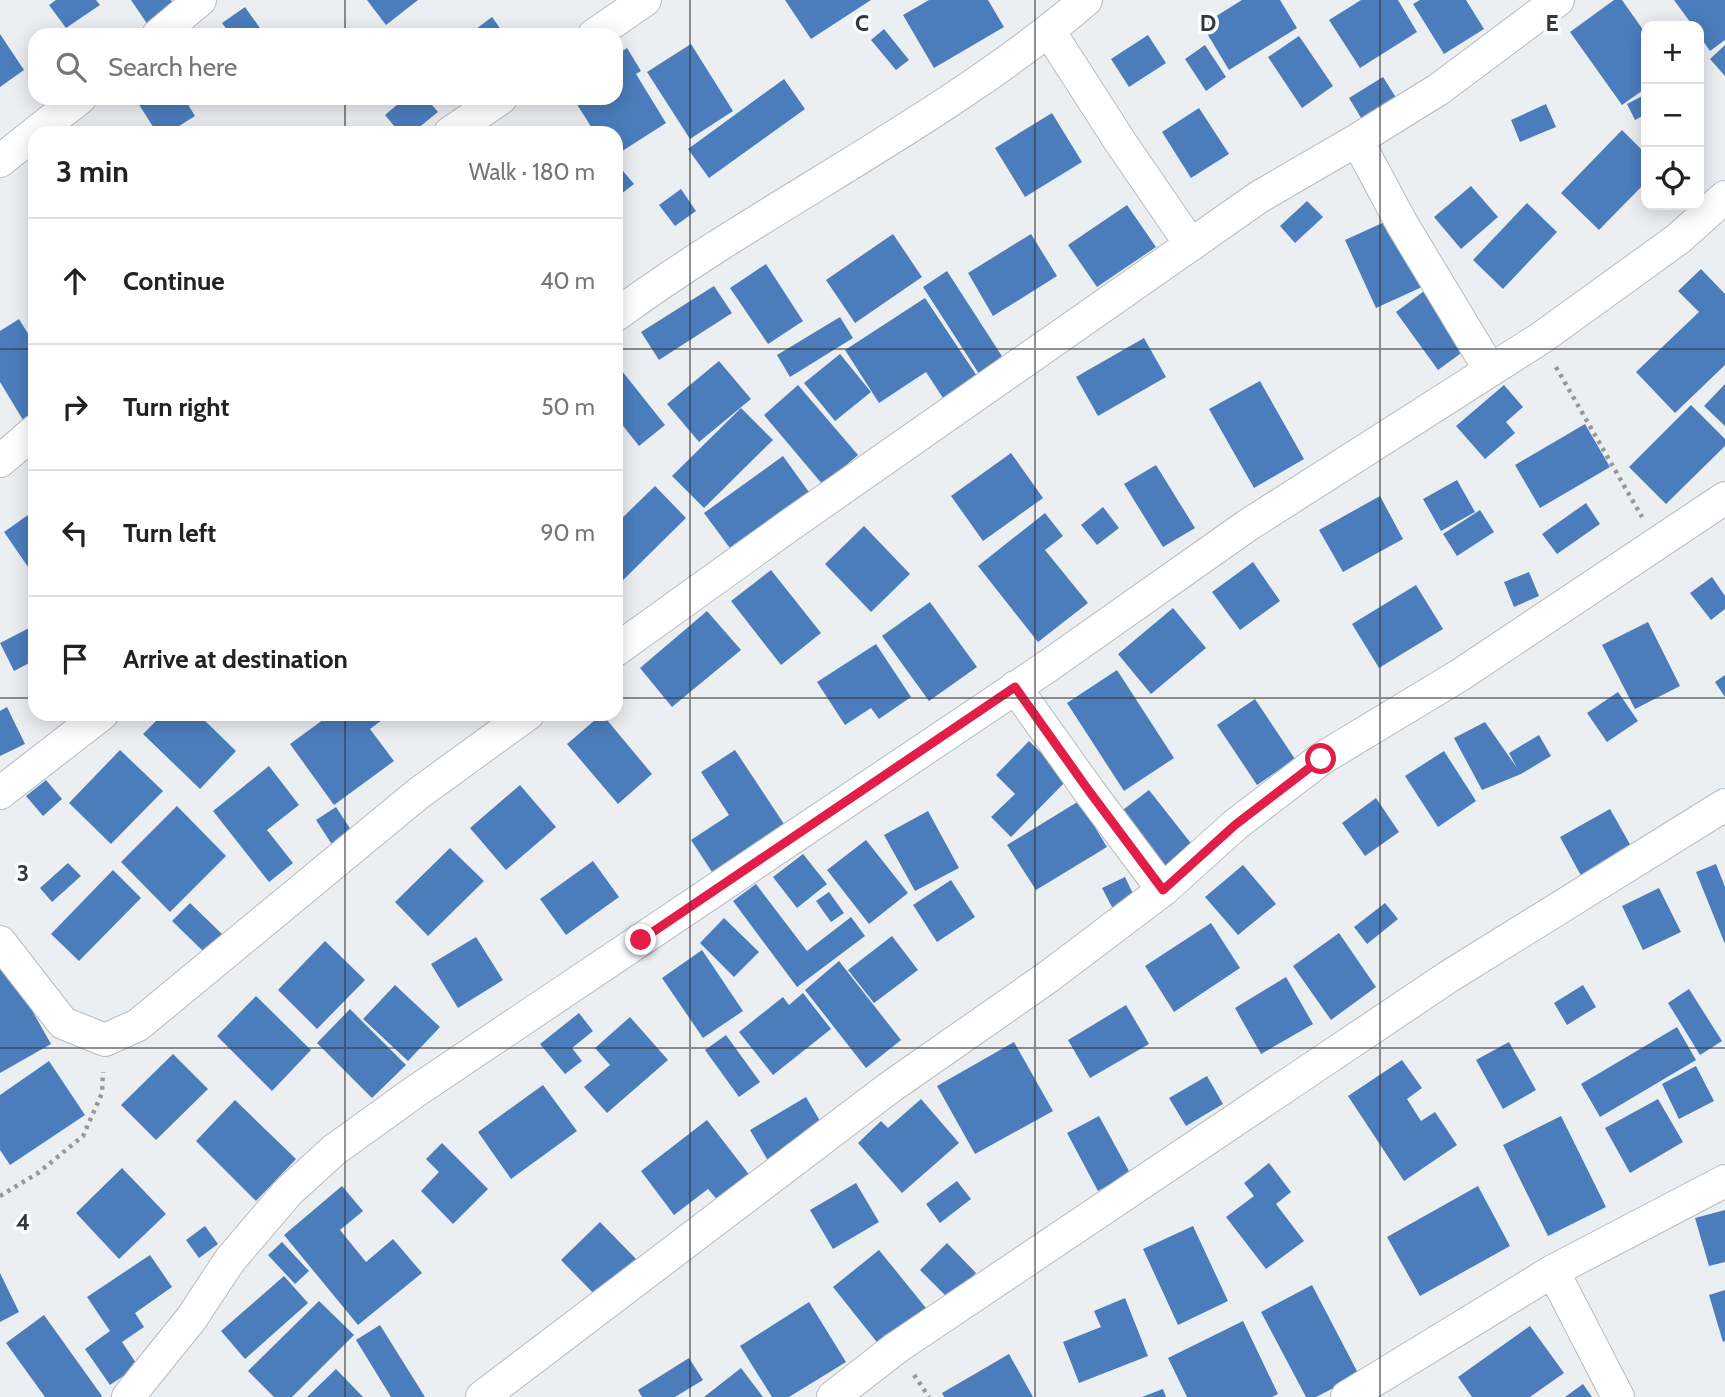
<!DOCTYPE html>
<meta charset="utf-8">
<style>
:root{--surface:#fff;--page:#f6f6f6;--text:#222;--muted:#767676;--line:#e0e0e0}
body{margin:0;font-family:Cabin,sans-serif;background:var(--page);color:var(--text)}
.controls{position:absolute;right:21px;top:21px;display:grid;overflow:hidden;border-radius:14px;box-shadow:0 4px 18px #0003}
.controls button{width:63px;height:63px;display:grid;place-items:center;padding:0;border:0;border-bottom:2px solid var(--line);background:var(--surface);color:var(--text);font:35px sans-serif}
.stop{position:absolute;width:21px;height:21px;margin:-16px;border:5px solid #e11d48;border-radius:50%;background:#fff}
.stop.end{background:#e11d48;border-color:#fff;box-shadow:0 2px 7px #0008}
.list{margin:0;padding:0;list-style:none}
h2{display:flex;justify-content:space-between;align-items:center;height:91px;margin:0;padding:0 28px;font-size:30px}
h2 small{font-size:23px;font-weight:400;color:var(--muted)}
.list li{display:grid;grid-template-columns:46px 1fr auto;gap:21px;align-items:center;box-sizing:border-box;height:126px;padding:0 28px;border-top:2px solid var(--line)}
.list b{display:block;font-size:26px;white-space:nowrap}
.list em{font-size:23px;font-style:normal;color:var(--muted)}
.icon{flex:none;width:38px;height:38px;fill:none;stroke:currentColor;stroke-width:2;stroke-linecap:round;stroke-linejoin:round}
.map{position:relative;flex:none;width:1725px;height:1397px;overflow:hidden}
.search{position:absolute;background:var(--surface);box-shadow:0 4px 18px #0003;left:28px;top:28px;width:595px;height:77px;display:flex;align-items:center;gap:18px;box-sizing:border-box;padding:0 24px;border-radius:21px;color:var(--muted);font-size:26px}
.panel{position:absolute;background:var(--surface);box-shadow:0 4px 18px #0003;left:28px;top:126px;width:595px;height:595px;border-radius:21px}
.map>svg:first-child{display:block}
</style>
<div class="map">
<svg width="1725" height="1397" viewBox="0 0 1725 1397">
<rect width="100%" height="100%" fill="#eceff2"/>
<path fill="#4b7dbd" d="M56 0H96L100 5 66 28 49 5Z
M131 0H171L175 7 148 25Z
M367 0H418L386 25Z
M785 0H871L811 39Z
M929 0H988L1004 27 934 68 903 15Z
M1242 0H1280L1297 28 1229 70 1202 25Z
M1361 0H1398L1417 32 1360 68 1329 20Z
M1420 0H1466L1484 29 1444 54 1413 4Z
M1614 0H1622L1646 34V88L1622 105 1570 32Z
M1674 0H1725V40L1710 51 1699 35V26H1693Z
M245 7 265 35H231L222 23Z
M492 17 505 35H468Z
M884 29 909 60 896 70 871 40Z
M0 34 24 70 0 87Z
M1148 35 1166 63 1129 87 1111 59Z
M1299 36 1333 86 1302 108 1268 57Z
M691 44 733 111 690 139 647 72Z
M1205 45 1226 77 1206 91 1185 59Z
M1725 45V76L1710 59Z
M627 48 641 71 636 74 666 123 616 155V133H595L573 98H616V55Z
M1383 77 1400 104 1366 126 1349 98Z
M784 79 805 109 709 178 688 149Z
M1646 94V114L1635 120 1627 104Z
M146 98H184L195 116 168 133H157L138 103Z
M405 98H426L438 112 412 133H400L385 115Z
M1546 104 1556 127 1520 142 1511 120Z
M1199 108 1229 154 1191 178 1162 132Z
M1052 113 1082 162 1025 197 995 148Z
M1622 130 1646 154V182L1599 230 1561 193Z
M618 165 634 184 616 198V167Z
M1471 186 1498 217 1461 249 1434 217Z
M681 189 696 211 675 226 659 205Z
M1307 201 1323 217 1295 243 1280 226Z
M1527 203 1557 232 1503 289 1473 260Z
M1127 205 1156 247 1097 287 1068 245Z
M1391 219 1422 287 1376 308 1345 240Z
M893 234 922 277 855 323 826 280Z
M1031 234 1057 276 993 316 968 273Z
M766 264 803 321 768 344 730 288Z
M1701 269 1725 294V365L1675 413 1636 372 1699 312 1678 291Z
M947 271 1007 364 983 380 923 287Z
M1440 279 1483 337 1438 370 1396 312Z
M714 286 732 313 659 360 641 332Z
M925 298 977 376 943 398 926 372 879 403 845 350Z
M840 317 853 338 790 377 777 355Z
M19 319 35 345V412L23 420 0 382V331Z
M1144 338 1166 377 1098 416 1076 377Z
M840 354 871 392 835 421 804 383Z
M719 361 751 399 699 442 667 404Z
M622 371 665 425 639 446 616 417V376Z
M1260 381 1304 459 1254 488 1209 409Z
M1725 384V426L1704 406Z
M798 385 858 455 823 485 764 415Z
M1504 385 1523 407 1506 422 1515 433 1485 459 1456 426Z
M1691 405 1725 439V446L1666 504 1629 467Z
M741 408 773 440 704 508 672 476Z
M1585 424 1610 467 1540 508 1515 465Z
M1011 453 1043 498 983 541 951 496Z
M783 456 811 495 732 551 704 513Z
M1156 465 1195 528 1163 547 1124 484Z
M1457 480 1475 512 1441 531 1423 499Z
M655 486 686 518 616 587V524Z
M1380 496 1403 539 1343 572 1319 530Z
M1586 503 1600 524 1557 554 1542 534Z
M1103 507 1119 528 1097 545 1081 525Z
M35 510V577L4 532Z
M1480 510 1494 532 1457 556 1443 534Z
M1045 513 1063 536 1045 550 1088 603 1038 642 978 566Z
M864 526 910 574 871 612 825 564Z
M1253 562 1280 601 1240 630 1212 592Z
M771 570 821 633 781 665 731 601Z
M1529 572 1539 596 1514 607 1504 582Z
M1712 577 1725 596V609L1711 620 1690 593Z
M1416 585 1443 629 1379 668 1352 624Z
M930 602 977 667 929 701 882 636Z
M1173 608 1206 648 1151 694 1118 654Z
M707 611 741 650 672 707 640 668Z
M1648 622 1680 686 1635 709 1602 645Z
M35 625V660L14 671 0 643Z
M876 644 911 697 879 719 871 708 845 725 817 682Z
M1117 670 1174 758 1124 791 1067 703Z
M1725 675V697L1715 682Z
M1618 692 1638 721 1607 742 1587 713Z
M1255 699 1295 759 1257 785 1217 725Z
M7 707 25 744 0 756V711Z
M163 714H198L236 751 200 789 143 734Z
M331 714H390L370 729 394 761 334 805 290 744Z
M602 714 652 774 618 804 567 744Z
M1485 722 1517 768 1509 753 1539 735 1551 756 1521 774 1482 790 1454 738Z
M1029 741 1068 779 1011 837 991 817 1015 794 996 775Z
M120 750 163 791 111 844 69 803Z
M735 750 784 824 712 872 691 840 729 815 701 772Z
M1444 751 1476 801 1438 827 1405 776Z
M269 766 299 805 267 830 293 863 269 882 213 811Z
M46 780 62 799 43 816 26 796Z
M520 785 556 827 506 870 470 828Z
M1149 790 1197 851 1159 881 1111 819Z
M1376 798 1399 832 1365 856 1342 823Z
M1079 801 1107 847 1036 890 1007 845Z
M177 806 226 856 170 912 121 862Z
M336 807 353 833 333 846 316 820Z
M1610 809 1636 855 1585 883 1560 837Z
M928 811 959 868 915 891 884 835Z
M866 840 908 893 869 924 827 870Z
M450 848 484 881 428 936 395 902Z
M803 854 827 884 797 908 773 877Z
M593 861 619 897 566 935 540 899Z
M68 863 81 876 52 902 40 888Z
M1716 864 1725 887V944L1696 872Z
M1243 865 1276 904 1238 935 1205 897Z
M113 870 141 898 79 961 51 934Z
M1125 877 1135 898 1113 909 1102 888Z
M951 880 975 917 937 942 913 905Z
M756 884 807 951 851 917 865 936 797 987 733 901Z
M1659 888 1681 932 1643 950 1622 906Z
M829 892 844 913 831 922 816 901Z
M190 903 223 935 205 953 172 921Z
M1385 903 1398 919 1367 944 1354 927Z
M724 918 759 952 734 977 700 943Z
M1211 923 1240 968 1174 1012 1145 966Z
M1339 933 1376 987 1331 1020 1293 966Z
M892 936 918 970 874 1003 848 970Z
M476 937 503 980 458 1008 431 964Z
M325 941 365 980 317 1029 278 990Z
M702 950 743 1011 703 1038 662 978Z
M0 954 51 1044 0 1073Z
M839 961 901 1040 866 1068 805 990Z
M1286 977 1313 1024 1261 1054 1235 1008Z
M395 985 440 1027 408 1061 363 1019Z
M1583 985 1596 1007 1567 1025 1554 1003Z
M1689 989 1722 1041 1700 1055 1668 1003Z
M803 993 831 1029 773 1075 739 1032 783 997 789 1005Z
M256 996 311 1050 272 1091 217 1036Z
M1126 1005 1149 1044 1090 1078 1068 1040Z
M350 1009 406 1065 372 1098 317 1043Z
M579 1013 593 1031 572 1048 582 1061 565 1074 540 1044Z
M630 1017 668 1060 607 1113 584 1087 610 1065 595 1048Z
M1677 1027 1696 1060 1600 1117 1581 1084Z
M726 1035 760 1082 739 1097 705 1050Z
M1014 1042 1053 1111 975 1154 937 1086Z
M1509 1042 1536 1090 1503 1109 1476 1060Z
M173 1054 208 1089 156 1140 121 1105Z
M1402 1060 1422 1088 1407 1099 1421 1121 1435 1112 1457 1145 1404 1181 1348 1096Z
M49 1061 85 1115 10 1165 0 1150V1095Z
M1696 1066 1714 1101 1679 1119 1662 1084Z
M1207 1076 1223 1104 1186 1126 1169 1098Z
M543 1085 577 1131 511 1179 478 1132Z
M806 1097 826 1131 770 1164 750 1130Z
M921 1099 959 1143 902 1193 858 1143 881 1121 888 1128Z
M1658 1099 1683 1142 1630 1173 1605 1128Z
M235 1100 296 1159 256 1201 196 1141Z
M1099 1116 1130 1173 1098 1191 1067 1133Z
M1561 1116 1606 1207 1548 1236 1503 1145Z
M707 1120 751 1177 719 1202 708 1189 674 1215 641 1171Z
M442 1143 488 1189 453 1224 421 1191 439 1172 426 1159Z
M1269 1163 1291 1192 1276 1204 1304 1241 1266 1269 1226 1217 1254 1196 1244 1183Z
M122 1168 166 1214 119 1259 76 1213Z
M957 1181 971 1199 940 1223 926 1204Z
M856 1183 879 1222 833 1249 810 1210Z
M342 1186 363 1211 340 1230 366 1262 393 1239 422 1273 358 1325 284 1235Z
M1478 1186 1510 1246 1420 1296 1387 1237Z
M1725 1210V1262L1709 1266 1695 1218Z
M600 1222 637 1260 598 1298 561 1260Z
M205 1226 218 1244 199 1258 186 1240Z
M1193 1226 1228 1301 1178 1325 1143 1249Z
M282 1242 309 1271 295 1284 268 1255Z
M947 1243 976 1273 949 1299 920 1270Z
M879 1250 930 1313 884 1351 833 1287Z
M150 1255 172 1287 135 1313 144 1327 122 1342 138 1366 110 1385 85 1349 110 1331 87 1297Z
M0 1273 19 1312 0 1322Z
M284 1276 308 1303 245 1359 221 1331Z
M1312 1285 1359 1375 1316 1397H1306L1261 1312Z
M1725 1290V1341L1723 1342 1709 1295Z
M1125 1298 1148 1356 1079 1383 1063 1342 1101 1327 1094 1311Z
M319 1301 354 1335 292 1397H274L248 1371Z
M809 1302 846 1362 789 1397H772L740 1346Z
M44 1315 102 1396 101 1397H45L6 1343Z
M1243 1321 1278 1394 1272 1397H1187L1168 1358Z
M380 1325 425 1397H391L356 1340Z
M1530 1326 1564 1373 1530 1397H1472L1458 1377Z
M1009 1354 1033 1397H944L942 1393Z
M689 1358 703 1380 675 1397H642L638 1390Z
M741 1368 763 1397H704Z
M336 1369 363 1397H307Z
M1583 1384 1592 1397H1565Z
M1163 1389 1166 1397H1142Z"/>
<g fill="none" stroke-linecap="round" stroke-linejoin="round">
<defs>
<path id="street" d="M1049 31 1121 143 1191 245
M158 35 200 0
M594 35 645 0
M35 133 80 98
M450 133 501 98
M1357 140 1402 224 1490 370
M0 161 35 133
M616 315C768 204 942 122 1086 0
M0 461 35 431
M616 650 790 525 1259 197 1357 140 1439 89 1558 0
M1015 687 1089 791 1163 890
M0 793 102 714
M0 942 63 1023 105 1040 138 1025 419 793 528 714
M1553 1271 1618 1397
M128 1397 191 1319 230 1260 288 1192 334 1150 416 1091 1048 666 1248 525 1541 338 1678 239 1725 197
M482 1397 889 1088 1048 977 1163 890 1235 825 1321 759 1460 675 1725 498
M833 1397 896 1348 1448 977 1725 805
M1347 1397 1553 1271 1725 1181"/>
</defs>
<use href="#street" stroke="#b8babe" stroke-width="34"/>
<path stroke="#95979a" stroke-width="4.5" stroke-dasharray="3.5 5" stroke-linecap="butt" d="M1556 367 1642 517
M0 1196 38 1173 83 1136 102 1093 103 1072
M914 1375 929 1397"/>
<use href="#street" stroke="#fff" stroke-width="32"/>
</g>
<g fill="none" stroke-linecap="round" stroke-linejoin="round">
<path stroke="#e11d48" stroke-width="9" d="M641 940 1015 687 1089 791 1163 890 1235 825 1321 759"/>
</g>
<path fill="none" stroke="#363739" stroke-width="2" stroke-opacity="0.55" d="M345 0V35M690 0V1397M1035 0V1397M1380 0V1397M345 98V133M0 349H35M616 349H1725M0 698H35M616 698H1725M345 714V1397M0 1048H1725"/>
<g font-size="23" text-anchor="middle" font-weight="bold" fill="#363739" stroke="#fafcff" stroke-width="7" stroke-linejoin="round" paint-order="stroke">
<text x="862" y="31">C</text>
<text x="1208" y="31">D</text>
<text x="1552" y="31">E</text>
<text x="23" y="881">3</text>
<text x="23" y="1230">4</text>
</g>
</svg>
<div class="controls">
<button>+</button>
<button>−</button>
<button><svg class="icon" aria-label="locate" viewBox="0 0 24 24"><circle cx="12" cy="12" r="6"/><path d="M12 2v4M12 18v4M2 12h4M18 12h4"/></svg></button>
</div>
<div class="stop" style="left:1321px;top:759px"></div>
<div class="stop end" style="left:641px;top:940px"></div>
<div class="search"><svg class="icon" aria-label="search" viewBox="0 0 24 24"><circle cx="10" cy="10" r="6"/><path d="M15 15l6 6"/></svg>Search here</div>
<section class="panel">
<h2>3 min<small>Walk · 180 m</small></h2>
<ul class="list">
<li><svg class="icon" aria-label="ahead" viewBox="0 0 24 24"><path d="M12 20V5M6 11l6-6 6 6"/></svg><div><b>Continue</b></div><em>40 m</em></li>
<li><svg class="icon" aria-label="right" viewBox="0 0 24 24"><path d="M7 20v-9h11M14 6l5 5-5 5"/></svg><div><b>Turn right</b></div><em>50 m</em></li>
<li><svg class="icon" aria-label="left" viewBox="0 0 24 24"><path d="M17 20v-9H6M10 6l-5 5 5 5"/></svg><div><b>Turn left</b></div><em>90 m</em></li>
<li><svg class="icon" aria-label="arrive" viewBox="0 0 24 24"><path d="M6 21V4h12l-3 4 3 4H6"/></svg><div><b>Arrive at destination</b></div></li>
</ul>
</section>
</div>
